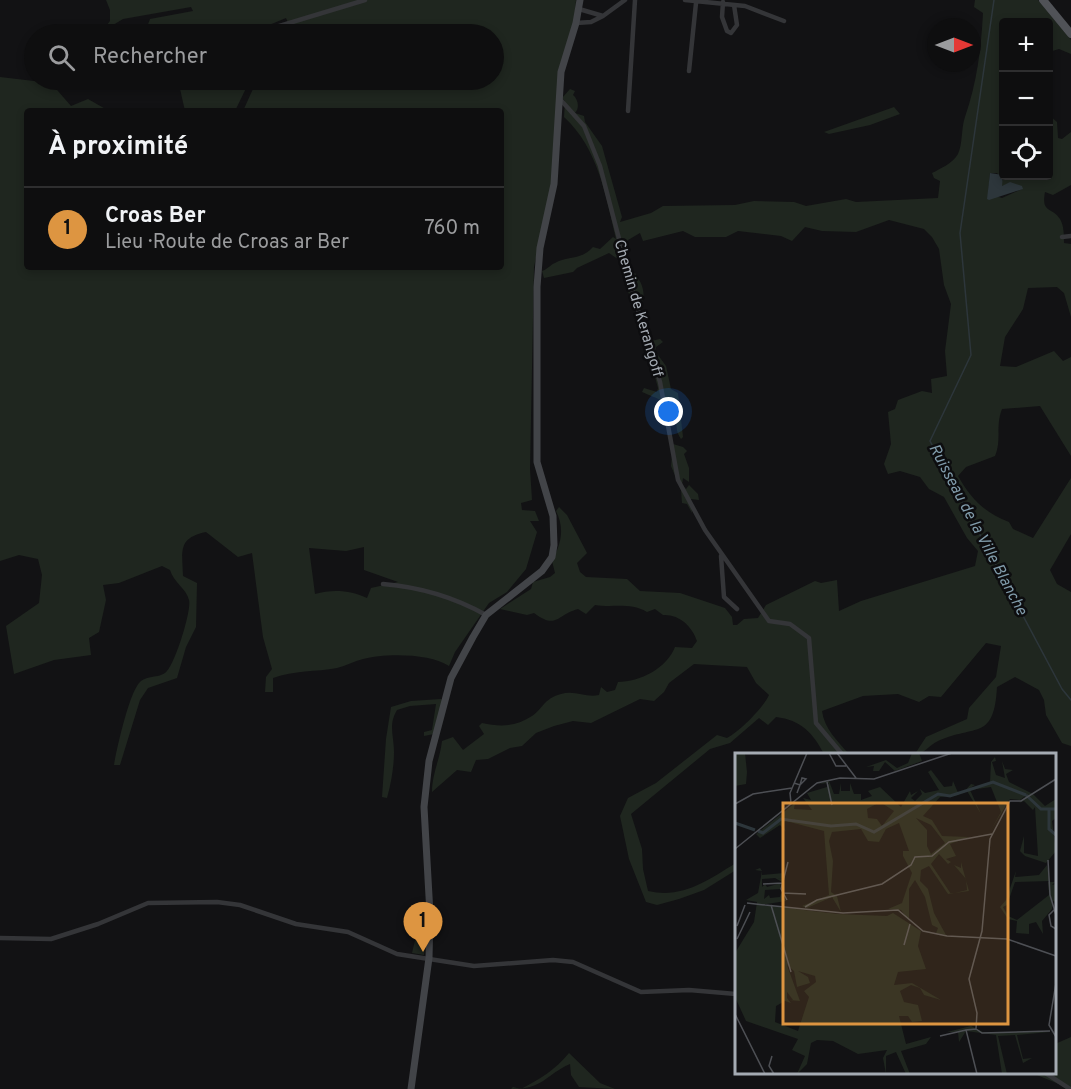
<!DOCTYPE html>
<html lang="fr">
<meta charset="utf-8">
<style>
:root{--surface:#0e0e0f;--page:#1c1c1d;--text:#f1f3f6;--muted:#9b9c9e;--line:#2e2e2f;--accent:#dd9541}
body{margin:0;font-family:Overpass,sans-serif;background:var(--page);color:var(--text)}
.controls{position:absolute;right:18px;top:18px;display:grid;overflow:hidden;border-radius:6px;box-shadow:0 3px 9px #0003}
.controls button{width:54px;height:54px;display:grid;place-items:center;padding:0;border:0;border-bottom:2px solid var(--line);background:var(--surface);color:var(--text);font:30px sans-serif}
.compass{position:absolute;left:927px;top:18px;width:54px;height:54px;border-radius:50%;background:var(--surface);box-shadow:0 3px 9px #0003;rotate:90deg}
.you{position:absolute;left:669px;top:412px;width:21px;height:21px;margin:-15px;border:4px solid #fff;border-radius:50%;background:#1a73e8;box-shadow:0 0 0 9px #1a73e833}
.badge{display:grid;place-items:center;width:39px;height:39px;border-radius:50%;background:var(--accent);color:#111;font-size:20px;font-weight:700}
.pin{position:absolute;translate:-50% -50px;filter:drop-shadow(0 2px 3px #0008)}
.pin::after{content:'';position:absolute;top:32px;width:21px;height:18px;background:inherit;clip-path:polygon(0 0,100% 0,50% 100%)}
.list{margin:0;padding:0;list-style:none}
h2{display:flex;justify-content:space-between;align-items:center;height:78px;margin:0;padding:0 24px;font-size:26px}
h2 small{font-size:20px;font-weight:400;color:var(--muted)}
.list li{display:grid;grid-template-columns:39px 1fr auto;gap:18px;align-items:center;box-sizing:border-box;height:84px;padding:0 24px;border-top:2px solid var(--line)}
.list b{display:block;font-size:22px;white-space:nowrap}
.list p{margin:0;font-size:20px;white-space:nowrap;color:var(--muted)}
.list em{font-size:20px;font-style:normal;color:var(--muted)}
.icon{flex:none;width:33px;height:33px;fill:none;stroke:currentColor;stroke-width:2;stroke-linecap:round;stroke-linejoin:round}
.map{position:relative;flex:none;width:1071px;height:1089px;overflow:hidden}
.search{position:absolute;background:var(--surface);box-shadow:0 3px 9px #0003;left:24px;top:24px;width:480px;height:66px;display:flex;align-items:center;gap:15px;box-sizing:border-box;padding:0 21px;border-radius:33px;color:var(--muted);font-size:22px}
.panel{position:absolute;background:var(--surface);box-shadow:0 3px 9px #0003;left:24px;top:108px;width:480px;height:162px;border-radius:6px}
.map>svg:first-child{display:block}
</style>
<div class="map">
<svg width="1071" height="1089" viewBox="0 0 1071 1089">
<rect width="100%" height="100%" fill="#121214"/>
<path fill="#1f261f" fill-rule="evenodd" d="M106 0H576L574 23 566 48 552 182 534 267 530 469 532 500 521 503 522 510 535 511 539 521H530L537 532 526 569 507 592 489 603 455 652 449 666C431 653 384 653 363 659 354 661 346 666 337 668 316 672 294 670 273 678V692H265L266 677 272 669 263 637 252 553 238 557 206 532C178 538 182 550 183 576L197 583 196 627 186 647 177 678 148 688 140 700 120 765H114C117 747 128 700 137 686 144 674 156 679 165 673 174 668 192 610 189 600 186 588 174 583 170 570L162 566 119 583 103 585 106 600 99 632 89 638 91 655 54 660 14 674 6 626 39 603 42 575 38 559 19 555 0 561V77L51 83 71 106 88 99 109 111H27V267H501V111H243L257 80H494V34H270H279L290 27 286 18 247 34H123L126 31 147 27 150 19 193 11 191 7 123 19 98 34 96 32 103 30 110 21V10ZM364 547V570L398 582 371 588 367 598C351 590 332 589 315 594L309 548 346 551Z
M975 0H1038L1071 40V54L1059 49 1049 52 1048 22H1004V176H1048L1049 135 1052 131 1049 115 1057 122 1058 138 1062 139 1071 132V185L1053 195 1045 192C1041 214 1052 206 1060 219 1064 226 1064 235 1064 243L1071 244V317L1064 293 1057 287 1028 288 1023 309 1005 337 1000 366 1016 367 1054 351 1063 361 1071 357V456L1040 406 1002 409C995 427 1002 439 995 456L966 467 958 476C971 499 985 513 1009 522L1013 529 1033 538 1071 478V534L1050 570 1057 584 1071 592V746L1062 743 1046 715 1044 700 1039 690 1015 677 997 687C994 741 976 724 938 741 929 745 925 754 915 754L926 737 967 719 969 708 996 677 1001 646 986 643 941 697 929 696 919 702 898 694 863 696 822 711C824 728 838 742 849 754H824C813 733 801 720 776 717L768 725 759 718 730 743 710 749 631 814 642 849 643 869 648 891C683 899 708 880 736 863V870L704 890 679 899 657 905 646 902 629 859 620 816 628 798 656 783 717 735 727 738C740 731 763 708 769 695L756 683 747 667 694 664 669 683 664 692 654 701 640 699 591 723 573 721 554 726 536 733 522 746 510 748 488 759 476 760 471 772 457 770 432 792C432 774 440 759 442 741L453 737 463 750 484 734 479 726 482 723C500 727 515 727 532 716 543 709 543 699 561 694 575 690 586 698 599 695L601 687 607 692 615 690 618 682C640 682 667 668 675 647L692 648 697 641C692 626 679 614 663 615L655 609 647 612C630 602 613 608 595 605L586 614 578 609C556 615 557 630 534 613L527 615 500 609 531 589 533 582 550 577 555 573 552 561C561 544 565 529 556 511L559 507 567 515 587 553 577 563 580 572 586 577 627 579 640 591 680 593 725 608 732 617 733 625H737L744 619 758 618 766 605 815 581 821 583 837 580 839 611 861 601 975 566 978 551 967 538 944 497 929 489 920 477 900 471 888 474 884 464 891 444 888 412 895 409 898 400 922 391 932 393 931 379 947 376 945 351 951 304 944 285 939 249 932 237 924 229 889 220 856 232 822 231 805 227 792 241 781 236 738 231 726 237H695L683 231 643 241 640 233 628 240 622 262 609 253 577 268 573 272 544 278 542 271C548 269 550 265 555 263 567 256 582 260 593 247L600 249 613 237 616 239C606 196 598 148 564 117L565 101 562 98 570 89 575 91 573 95C578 99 580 108 575 113L584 116 585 122 602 146 622 217 620 222 651 213 663 206 735 205 754 201 794 202 806 206 846 199 856 202 938 198 940 181 934 178 932 173C940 169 953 163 958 154 963 143 961 128 965 117 977 82 981 50 983 13L974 7ZM990 173H997L1003 180 1001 183 1002 186 1015 184 1022 189 1002 198 988 194Z
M178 80H250L235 111H185Z
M894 107 900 114 870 125 829 134 824 132Z
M632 273H635C642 283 648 296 639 307L651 341 660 339 663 342 656 347 655 351 666 366 671 389 678 393 683 437 681 439C676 432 677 429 676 421 674 402 655 398 642 392L644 388 657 392 658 388 636 307 626 288 627 278H631Z
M673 444 683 447 687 451 684 454 689 468V482L683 478 682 485 686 489 689 485 698 494 699 500 691 499 692 513 687 504 682 503 681 490 671 466Z
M441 699 443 701 434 734 424 736V732L432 730 436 704 410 706 397 710C388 725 394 736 394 752 394 767 391 784 387 798L382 797 386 739 391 707 411 701Z
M423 907 426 934 424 955 412 953Z
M1071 1037V1089L1032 1073 1054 1072 1055 1044Z
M569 1053 600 1083 615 1089 579 1087 571 1075 570 1064C545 1075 544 1089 511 1089L513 1087 521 1089C540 1079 555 1070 569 1053Z"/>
<path fill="#2d363b" d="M990 173 1003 175 1002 186 1010 182 1022 186 1023 189 989 200 987 199Z"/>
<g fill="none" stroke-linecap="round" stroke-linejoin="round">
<path stroke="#2d363b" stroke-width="1.5" d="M994 0 960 233 971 355 930 441 1062 689 1071 700"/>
<path stroke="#343538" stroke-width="4.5" d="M685 0 745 6 784 21
M723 2 722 17 727 31 731 33 737 25 734 5
M603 16 625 0
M576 23 591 22 603 16 579 9
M253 34 365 0
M689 71 696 3
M559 98 584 126 600 166 635 300 660 382 678 480 705 530 769 621 790 624 809 638 816 723 842 754
M628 111 635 0
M1062 237 1071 236
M721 556 724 597 737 609
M383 584C420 587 454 597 486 615
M0 938 51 939 98 924 148 903 217 902 240 905 296 924 348 932 397 954 474 966 553 960 573 962 641 992 689 990 736 994
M1044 1072 1070 1089"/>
<path stroke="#424448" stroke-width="7" d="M411 1089 429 958 430 914 424 807 429 761 451 678 473 637 486 615 542 571 552 557 554 545 553 516 537 462V287L540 248 554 184 561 72 576 23 580 0"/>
<path stroke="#505257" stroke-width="8" d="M1043 0 1071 34"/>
</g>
<g text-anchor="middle" stroke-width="5" stroke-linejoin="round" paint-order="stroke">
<g font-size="15" fill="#a5abb3" stroke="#0d0d0f">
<text transform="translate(639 308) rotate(74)" y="5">Chemin de Kerangoff</text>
</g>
<g font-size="16" font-style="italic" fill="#809baa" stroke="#0d0d0f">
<text transform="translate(979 529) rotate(62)" y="6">Ruisseau de la Ville Blanche</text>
</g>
</g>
<g transform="translate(735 753)">
<rect width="321" height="321" fill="#121214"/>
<path d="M0 0H10L12 19 11 31 0 33ZM177 0H184L187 8 160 18 150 9 144 18H138L139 13 131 14 151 7 162 15 173 10ZM260 4 261 8 257 9 261 22 270 25 267 8 270 16 278 17 271 21 274 29 298 41 310 53 321 46V65L317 68 321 98 311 110 290 103 285 98 289 83V100L303 103 300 54 298 57 289 48 284 50 293 41 285 47 275 46 256 77 266 59 256 34 235 37 246 61 232 38 228 40 236 31 240 32 235 35 255 30 256 9ZM196 17 209 34 217 33 218 28 224 42 205 44 188 63 197 67 207 83 234 84 215 91 221 103 211 106 216 109 213 111 204 101 196 111 216 141 232 137 231 126 219 112 226 115V109L234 138 213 141 194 113 186 117 185 128 193 136 199 160 211 182 201 180 203 175 197 172 190 144 180 127 174 136V168L166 157 153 156 167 150 177 120 168 103V98H174L164 70 151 76 144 89 133 88 126 76 97 79 94 88 98 108 96 139 102 143 106 159 97 144 72 155 67 153 94 142 89 78 51 68 47 70 51 79 45 72 25 85 21 81 60 50 59 56 77 57 68 45 76 47 72 40 92 34 94 30 83 31 94 28 99 41H104L106 30V38H115V30L119 41H126V47L137 43 133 38 145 34 166 54 175 38 176 42 183 38 176 45 180 48 187 41 185 36 190 40 204 37 193 19ZM145 49 159 58 147 73 142 66 133 65 132 56ZM181 65 196 72 210 90 196 101 192 93V77ZM312 112 315 128 280 129 272 152 268 154 273 163 282 167 314 142 313 129H320L317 132 321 131V149L318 148 317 156 307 168 308 181 301 169 294 171V181L281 180 282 168 273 166 265 154 271 147 281 118 280 124 304 122ZM25 115 27 118V122L49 120 48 126 42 125 47 126V129L40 125 27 126V134L30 131 32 134 46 130 45 136 30 137 29 146 34 142 35 145 45 144 46 140 51 148 26 152 103 161 152 163 158 160 186 178 183 193 191 216 163 219 159 232 177 230 206 247 189 242 185 235 176 232 165 238 169 249 183 252 187 268 177 269 173 263H164L171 291 196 284 191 291 166 298 175 321H171L161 299 151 303V321L148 305 152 297 123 301 98 288 82 287 76 290 72 311 62 321 70 303 57 297 63 286 11 268 0 244V200L19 169 22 149 11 147 23 140 27 118 20 117ZM52 212 59 218 62 234 75 230 73 224 63 218 80 223 81 229 69 238 74 244 63 278 40 269 41 253 50 248 56 250 52 245V239L58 247H54L65 248ZM236 273 248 279H315L282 282 288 306 297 305 288 310 280 282 263 283 272 321H267L261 282 231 278 224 289 223 279H212Z" fill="#1f261f" fill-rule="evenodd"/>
<path fill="none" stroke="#2d363b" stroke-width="3" d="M291 42 306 56H321M314 56V76L321 82M0 70 20 77M23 78 28 80 46 66 96 73 121 71 139 79 203 41 215 43 258 29 291 42"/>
<path fill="none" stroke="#4d4f54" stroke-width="1.5" d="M94 0 101 13H111M102 0 121 25M92 29 97 52M59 30 65 32 71 26 67 25 65 32 62 40M56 50 55 40 72 0M0 51 18 41 57 35M0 96 82 30 105 25 139 26 217 0M313 107 315 142 321 162M28 131 48 130M47 140 71 141M52 147 46 136 53 109M12 150 30 152M30 152 108 160 163 157 188 178 212 183 272 186 321 203M36 152 56 219M70 154 82 147 147 131 176 112 180 104 197 103 214 89 257 81M319 157 314 162 316 173 321 176M2 173 10 152M2 186 15 159M169 192 175 171M321 230 314 272 321 284M0 261 30 321M241 276 242 260 234 226 247 178 255 86 275 48H286L321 26M205 283 231 277M37 303 34 313 39 321M242 321 231 277 241 276 247 280 315 278"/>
<path fill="#dd9541" fill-opacity="0.15" stroke="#dd9541" stroke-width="3" d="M48 50H273V271H48Z"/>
<rect width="321" height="321" fill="none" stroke="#a5abb3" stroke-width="3"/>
</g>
</svg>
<div class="controls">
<button>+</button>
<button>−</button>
<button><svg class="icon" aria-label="locate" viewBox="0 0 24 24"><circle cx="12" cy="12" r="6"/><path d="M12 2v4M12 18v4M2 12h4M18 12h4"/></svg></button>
</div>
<svg class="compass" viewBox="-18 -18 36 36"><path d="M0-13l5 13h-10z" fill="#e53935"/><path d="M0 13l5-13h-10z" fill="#9b9c9e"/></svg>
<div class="you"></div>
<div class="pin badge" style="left:423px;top:952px">1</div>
<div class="search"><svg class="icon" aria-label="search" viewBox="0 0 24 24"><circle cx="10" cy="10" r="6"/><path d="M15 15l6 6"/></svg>Rechercher</div>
<section class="panel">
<h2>À proximité<small></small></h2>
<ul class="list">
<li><span class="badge">1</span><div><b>Croas Ber</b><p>Lieu · Route de Croas ar Ber</p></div><em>760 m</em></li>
</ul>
</section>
</div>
